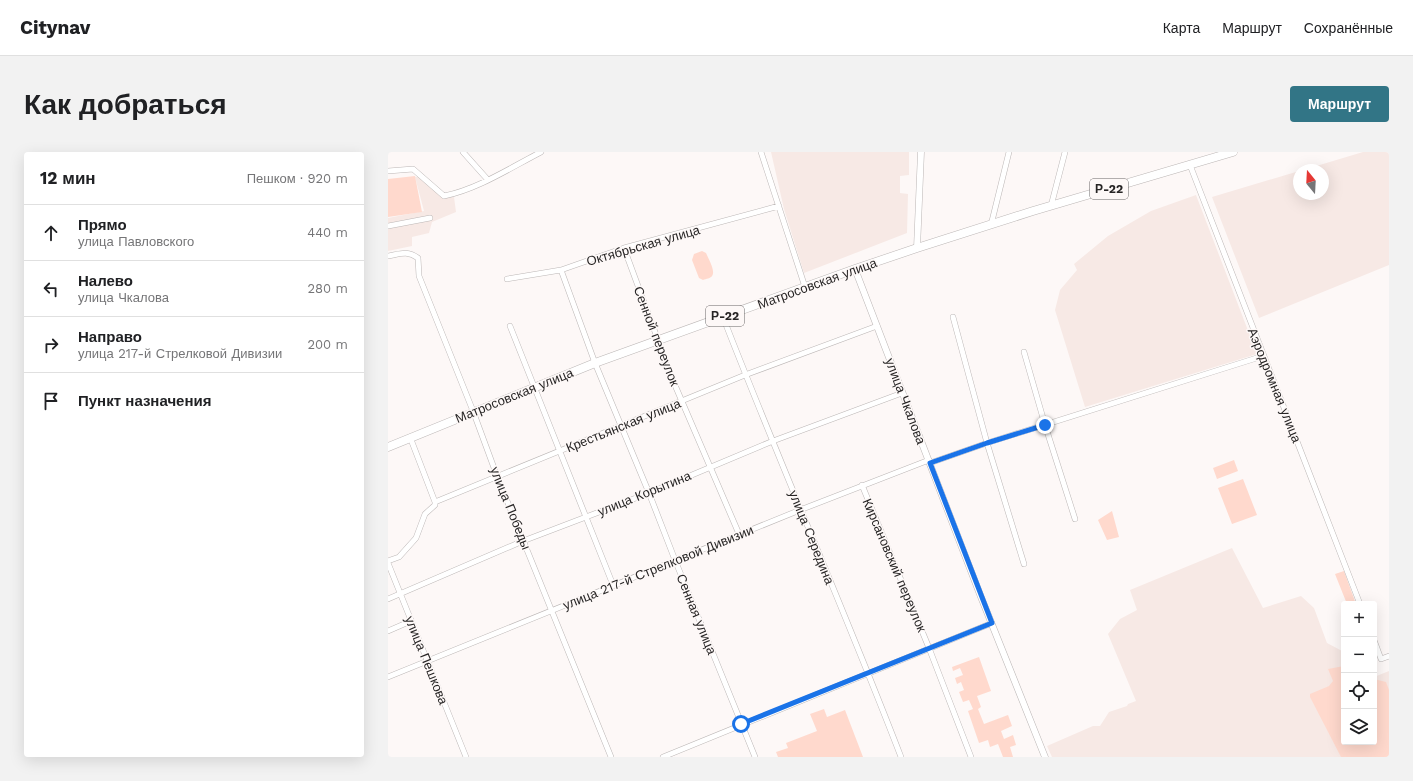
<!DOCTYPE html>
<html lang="ru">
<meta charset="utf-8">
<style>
:root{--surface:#fff;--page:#f2f2f2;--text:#202124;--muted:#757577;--line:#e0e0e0;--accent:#327586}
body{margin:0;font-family:"Work Sans",sans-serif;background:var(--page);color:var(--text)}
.controls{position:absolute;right:12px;bottom:12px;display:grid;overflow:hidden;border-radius:4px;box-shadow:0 4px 16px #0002}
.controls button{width:36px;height:36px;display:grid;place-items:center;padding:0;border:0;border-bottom:1px solid var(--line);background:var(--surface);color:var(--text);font:20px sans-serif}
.compass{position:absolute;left:905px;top:12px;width:36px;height:36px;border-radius:50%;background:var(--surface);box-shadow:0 4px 16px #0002;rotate:342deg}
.stop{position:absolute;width:12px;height:12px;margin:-9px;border:3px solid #1a73e8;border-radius:50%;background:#fff}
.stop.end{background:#1a73e8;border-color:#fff;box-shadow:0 1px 4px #0008}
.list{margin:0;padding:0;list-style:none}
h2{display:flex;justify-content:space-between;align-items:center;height:52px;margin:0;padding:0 16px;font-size:17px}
h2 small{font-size:13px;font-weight:400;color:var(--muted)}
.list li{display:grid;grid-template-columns:26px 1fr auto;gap:12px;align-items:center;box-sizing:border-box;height:56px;padding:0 16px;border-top:1px solid var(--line)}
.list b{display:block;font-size:15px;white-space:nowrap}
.list p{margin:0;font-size:13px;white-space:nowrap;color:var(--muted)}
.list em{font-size:13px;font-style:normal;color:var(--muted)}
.icon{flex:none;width:22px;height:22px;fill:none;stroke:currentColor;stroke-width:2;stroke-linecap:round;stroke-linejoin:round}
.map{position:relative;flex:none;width:1001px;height:605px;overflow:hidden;border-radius:4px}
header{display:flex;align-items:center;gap:24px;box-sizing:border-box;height:56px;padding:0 20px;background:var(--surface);border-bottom:1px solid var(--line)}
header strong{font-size:19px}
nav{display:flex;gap:22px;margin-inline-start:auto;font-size:14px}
.intro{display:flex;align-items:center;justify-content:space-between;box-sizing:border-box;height:96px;padding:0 24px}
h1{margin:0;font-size:28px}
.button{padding:10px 18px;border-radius:4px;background:var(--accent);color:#fff;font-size:14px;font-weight:700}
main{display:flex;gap:24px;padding:0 24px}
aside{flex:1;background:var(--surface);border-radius:4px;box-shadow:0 4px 16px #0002}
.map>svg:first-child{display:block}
</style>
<header>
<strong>Citynav</strong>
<nav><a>Карта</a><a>Маршрут</a><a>Сохранённые</a></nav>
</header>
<div class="intro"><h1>Как добраться</h1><a class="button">Маршрут</a></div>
<main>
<aside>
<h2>12 мин<small>Пешком · 920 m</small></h2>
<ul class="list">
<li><svg class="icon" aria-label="ahead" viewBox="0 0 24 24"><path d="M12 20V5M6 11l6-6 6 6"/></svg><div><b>Прямо</b><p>улица Павловского</p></div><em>440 m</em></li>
<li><svg class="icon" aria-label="left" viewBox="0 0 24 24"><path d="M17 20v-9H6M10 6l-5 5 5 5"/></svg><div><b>Налево</b><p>улица Чкалова</p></div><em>280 m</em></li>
<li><svg class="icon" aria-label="right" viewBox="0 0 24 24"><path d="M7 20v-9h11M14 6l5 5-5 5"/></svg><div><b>Направо</b><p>улица 217-й Стрелковой Дивизии</p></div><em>200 m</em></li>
<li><svg class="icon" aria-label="arrive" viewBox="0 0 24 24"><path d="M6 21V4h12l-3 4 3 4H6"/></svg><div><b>Пункт назначения</b></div></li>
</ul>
</aside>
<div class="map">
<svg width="1001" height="605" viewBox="0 0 1001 605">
<rect width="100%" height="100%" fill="#fdf8f7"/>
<path fill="#f7e9e5" d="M383 0H521V23L512 24V41L520 42 519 81 416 121 396 57Z
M975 0H1001V113L871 166 824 45 911 19V42H935V18H915Z
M27 25H31L56 46 66 45 68 60 44 70 41 81 24 85V94L0 99V66L36 59Z
M808 43 869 202 697 255 667 158 672 138 689 118 686 112 720 84 763 59Z
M844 396 875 456 913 444 926 456 939 491 956 500V590H986V525L1001 519V605H664L659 594 705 574H712L721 560 739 554 740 552 748 549 720 482 732 467 749 458 742 438Z"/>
<path fill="#ffd9cd" d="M27 24 34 60 0 65V27Z
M314 99 318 101C320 106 328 119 324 124 323 126 318 127 315 128L311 126 304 108 306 102Z
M846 308 850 319 829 327 825 316Z
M855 327 869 363 844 372 830 336Z
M724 359 731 385 719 388 710 368Z
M956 419 968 452H959L947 422Z
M591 505 603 539 589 544 593 555 590 557 596 572 620 563 624 574 613 579 616 587 625 583 628 593 622 595 625 605H615L610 592 602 595 600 588 591 591 580 559 585 557 581 548 575 550 571 540 576 538 573 530 569 532 567 526 575 523 572 516 565 519 564 515Z
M956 514V590H986V527L998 530 1001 538V605H953L922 545V542L941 534 945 529 940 517Z
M436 557 439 565 457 558 475 605H390L388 600 400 596 398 591 429 579 422 562Z"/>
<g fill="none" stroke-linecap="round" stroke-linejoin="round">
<defs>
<path id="minor" d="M75 0 100 28
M373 0 417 135
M802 13 972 452
M0 19 25 17 56 44C90 37 122 16 153 0
M663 54 677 0
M603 73 621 0
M0 74 42 66
M236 96 270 188 271 196 351 382
M0 104C12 102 19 98 30 106L31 124 85 259 109 324 223 605
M173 118 207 211 261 341 287 408 367 605
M119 127 173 118 236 96 391 54
M335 165C392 312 456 457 513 605
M565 165 599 291 636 412
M122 174 225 433
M636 200 657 273 687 367
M22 285 47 350 357 223 489 174
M542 311 599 291 875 204
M474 333 541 496 583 605
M0 409 11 405 28 386 37 362 47 353V350
M0 411 78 605
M0 447 135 389 261 341 385 289 514 241
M0 479 23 469
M986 488 993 507 1001 504
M0 525 412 358 541 308
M275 605 604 471"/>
<path id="tertiary" d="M529 96 533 0
M467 117 593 445 657 605"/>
<path id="trunk" d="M0 295 207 211 467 117 529 96 645 59 845 0"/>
</defs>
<use href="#minor" stroke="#bcb7b6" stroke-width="6"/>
<use href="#tertiary" stroke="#bcb7b6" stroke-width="7"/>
<use href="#trunk" stroke="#bcb7b6" stroke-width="9"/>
<use href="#minor" stroke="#fff" stroke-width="5"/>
<use href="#tertiary" stroke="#fff" stroke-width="6"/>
<use href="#trunk" stroke="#fff" stroke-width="8"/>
</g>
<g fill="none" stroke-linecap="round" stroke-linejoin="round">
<path stroke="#1a73e8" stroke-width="5" d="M353 572 604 471 542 311 599 291 657 273"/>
</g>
<g text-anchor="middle" stroke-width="3" stroke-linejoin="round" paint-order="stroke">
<g fill="#fdf8f7" stroke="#676464" stroke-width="1">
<rect x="702" y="27" width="38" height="20" rx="3"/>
<rect x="318" y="154" width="38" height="20" rx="3"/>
</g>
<g font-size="12" font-weight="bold" fill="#272525">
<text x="721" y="41">Р-22</text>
<text x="337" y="168">Р-22</text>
</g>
<g font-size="13" fill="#272525" stroke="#fdf8f7">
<text transform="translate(255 93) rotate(-16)" y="5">Октябрьская улица</text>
<text transform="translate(429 131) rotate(-20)" y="5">Матросовская улица</text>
<text transform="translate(269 184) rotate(69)" y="5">Сенной переулок</text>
<text transform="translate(887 233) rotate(68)" y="5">Аэродромная улица</text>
<text transform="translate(126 243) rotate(-22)" y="5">Матросовская улица</text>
<text transform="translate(518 249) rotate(69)" y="5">улица Чкалова</text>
<text transform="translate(235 273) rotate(-22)" y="5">Крестьянская улица</text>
<text transform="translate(256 341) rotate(-22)" y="5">улица Корытина</text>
<text transform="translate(123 356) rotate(68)" y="5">улица Победы</text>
<text transform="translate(424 385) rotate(68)" y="5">улица Середина</text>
<text transform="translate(507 413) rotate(67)" y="5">Кирсановский переулок</text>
<text transform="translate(270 415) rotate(-22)" y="5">улица 217-й Стрелковой Дивизии</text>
<text transform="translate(309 462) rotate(68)" y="5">Сенная улица</text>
<text transform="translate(39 508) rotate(68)" y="5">улица Пешкова</text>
</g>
</g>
</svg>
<div class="controls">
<button>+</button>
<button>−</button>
<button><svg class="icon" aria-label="locate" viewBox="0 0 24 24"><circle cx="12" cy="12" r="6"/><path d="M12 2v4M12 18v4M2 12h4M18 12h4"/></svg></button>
<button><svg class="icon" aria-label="layers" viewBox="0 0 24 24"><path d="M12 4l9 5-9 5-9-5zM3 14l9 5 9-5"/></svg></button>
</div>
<svg class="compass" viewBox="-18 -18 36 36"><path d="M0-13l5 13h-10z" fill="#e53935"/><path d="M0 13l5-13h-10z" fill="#757577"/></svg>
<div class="stop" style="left:353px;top:572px"></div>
<div class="stop end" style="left:657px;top:273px"></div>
</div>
</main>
